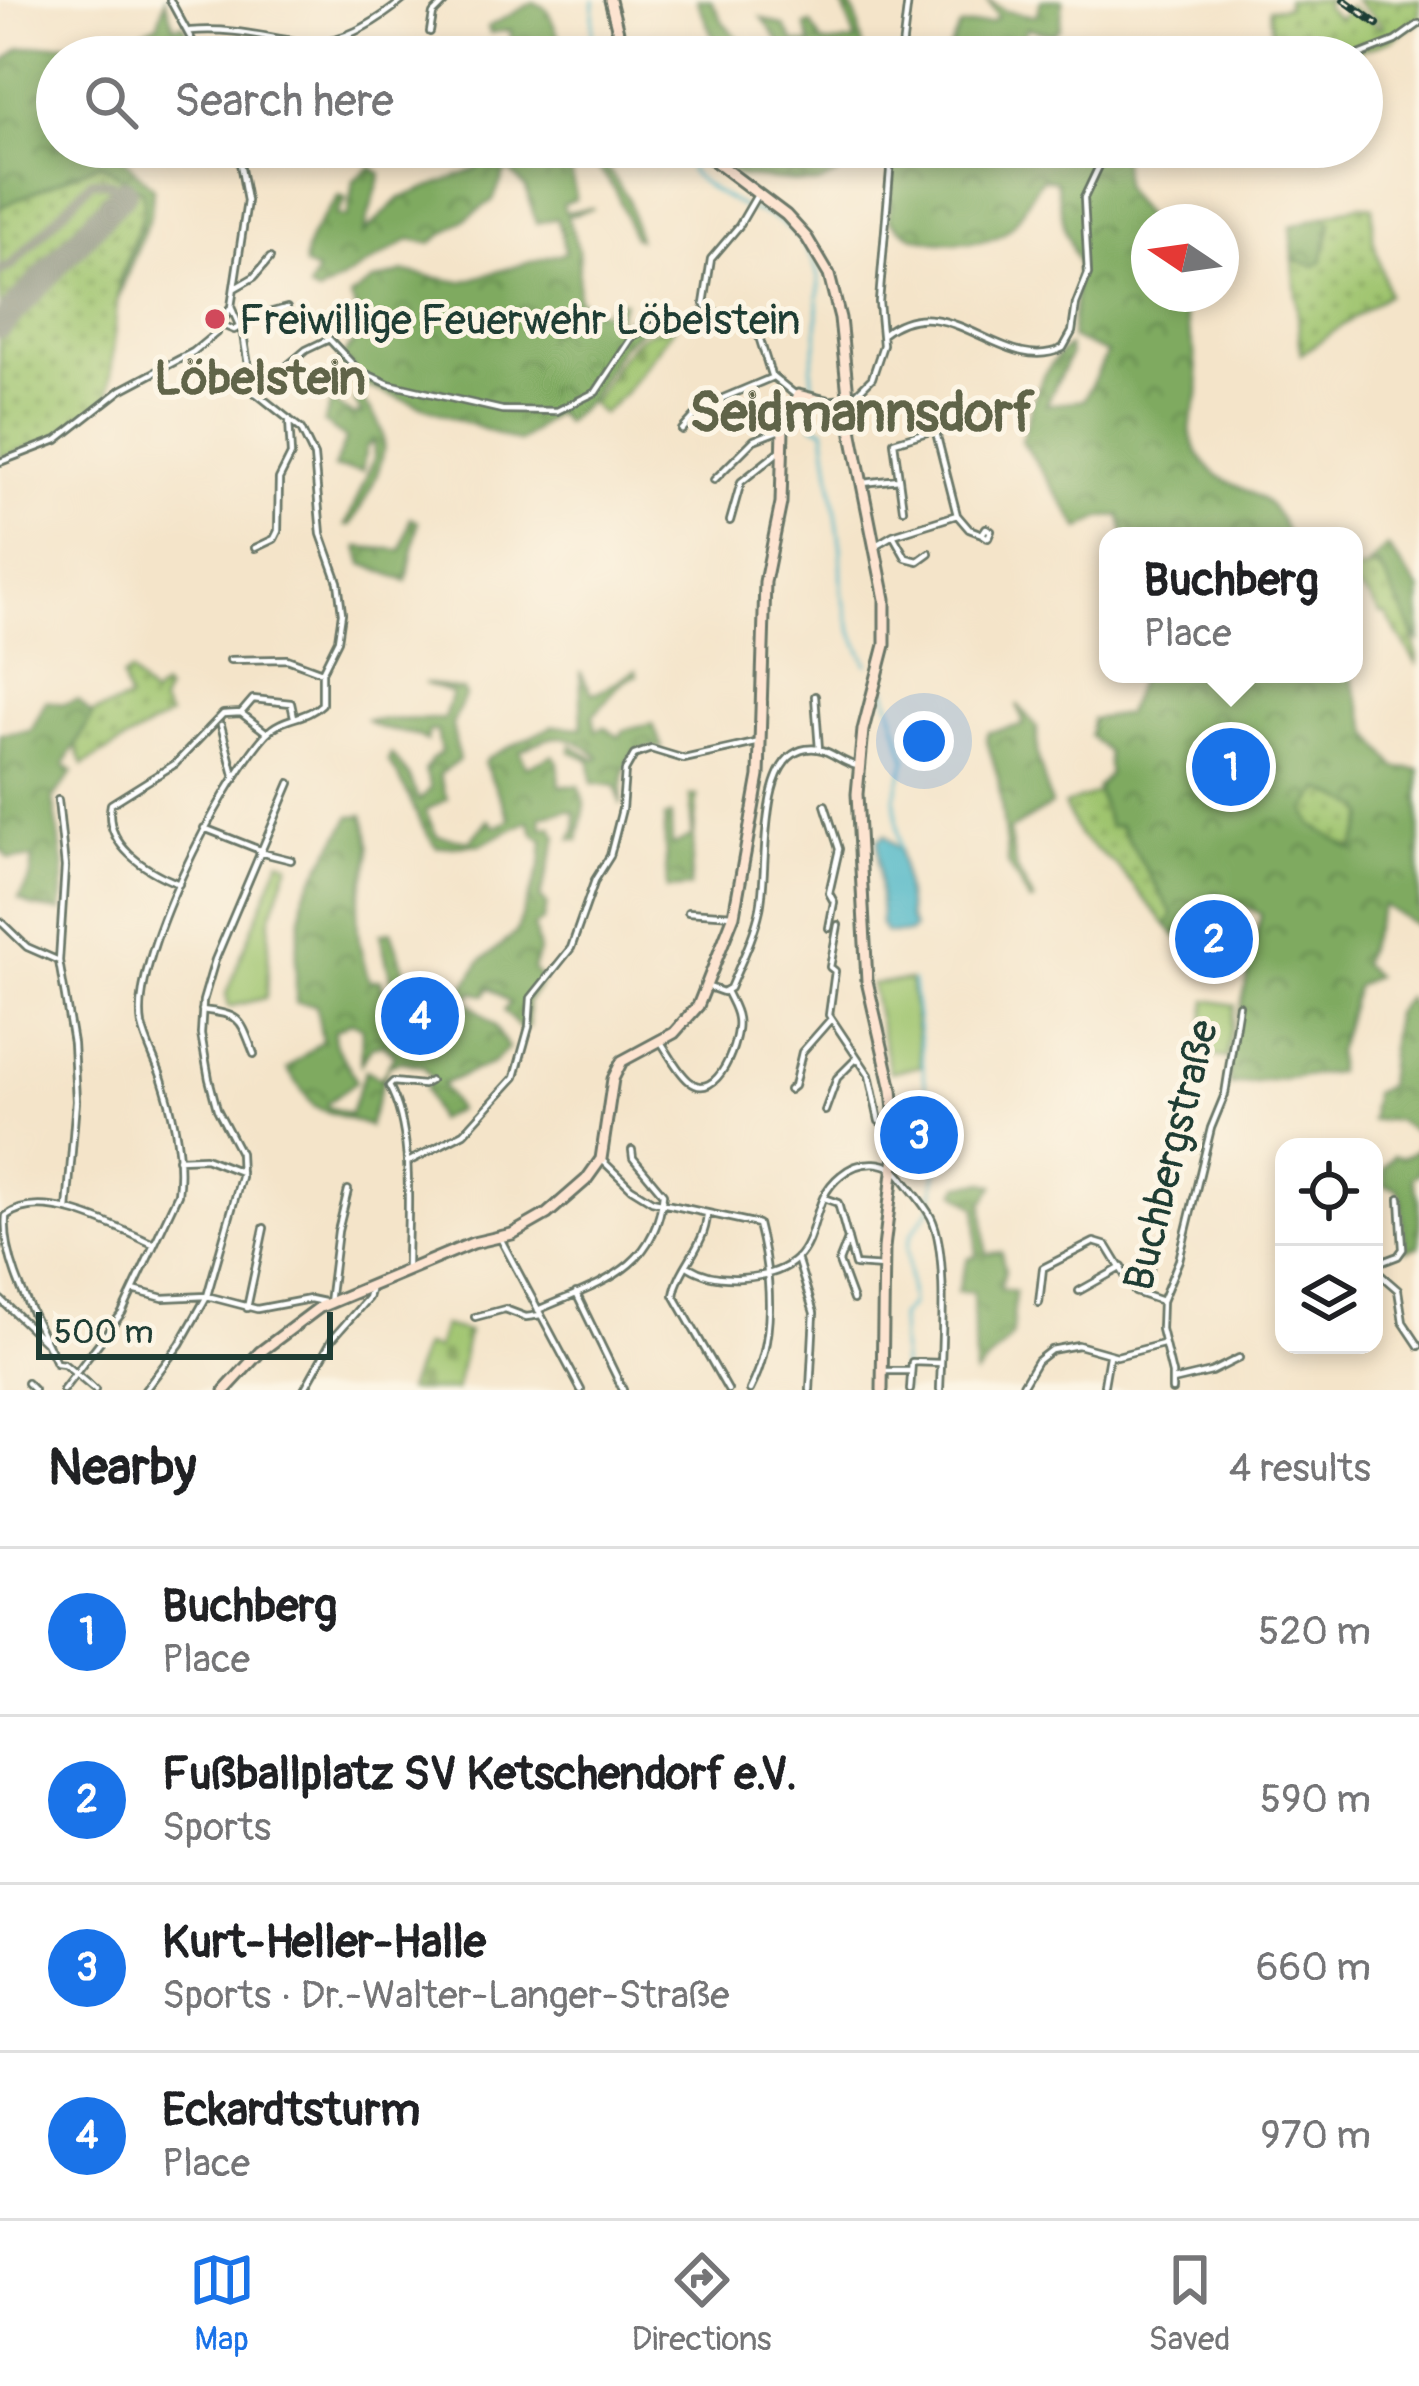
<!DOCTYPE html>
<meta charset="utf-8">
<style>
:root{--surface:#fff;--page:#f6f6f6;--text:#202124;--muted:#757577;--line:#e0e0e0;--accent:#1a73e8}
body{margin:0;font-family:Pangolin,sans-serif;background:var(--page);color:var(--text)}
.controls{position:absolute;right:36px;bottom:36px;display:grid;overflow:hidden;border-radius:24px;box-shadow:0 6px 18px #0003}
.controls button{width:108px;height:108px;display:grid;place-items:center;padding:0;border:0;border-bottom:3px solid var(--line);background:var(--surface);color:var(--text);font:60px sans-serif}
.compass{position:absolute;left:1131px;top:204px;width:108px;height:108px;border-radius:50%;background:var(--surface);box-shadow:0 6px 18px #0003;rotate:283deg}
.scale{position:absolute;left:36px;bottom:30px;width:297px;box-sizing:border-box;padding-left:12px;border:6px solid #1f3d34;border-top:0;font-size:33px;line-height:42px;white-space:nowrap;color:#1f3d34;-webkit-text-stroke:9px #fcf5e5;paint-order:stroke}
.you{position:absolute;left:924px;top:741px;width:42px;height:42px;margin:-30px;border:9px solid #fff;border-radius:50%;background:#1a73e8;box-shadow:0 0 0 18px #1a73e833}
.badge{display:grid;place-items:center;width:78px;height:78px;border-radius:50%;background:var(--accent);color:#fff;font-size:39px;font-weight:700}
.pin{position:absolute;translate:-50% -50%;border:6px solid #fff;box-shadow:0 3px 12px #0006}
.popup{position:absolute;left:1099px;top:527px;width:264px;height:156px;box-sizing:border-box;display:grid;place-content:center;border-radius:24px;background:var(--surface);filter:drop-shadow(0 3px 9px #0005);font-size:39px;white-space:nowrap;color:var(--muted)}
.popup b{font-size:45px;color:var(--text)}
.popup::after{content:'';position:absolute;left:50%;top:100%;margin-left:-24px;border:24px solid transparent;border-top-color:var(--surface)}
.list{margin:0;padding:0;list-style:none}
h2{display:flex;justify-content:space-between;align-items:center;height:156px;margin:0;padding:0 48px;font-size:51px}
h2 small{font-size:39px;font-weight:400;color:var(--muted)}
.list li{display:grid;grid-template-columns:78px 1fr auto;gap:36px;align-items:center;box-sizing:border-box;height:168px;padding:0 48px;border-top:3px solid var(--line)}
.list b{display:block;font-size:45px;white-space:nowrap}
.list p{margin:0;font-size:39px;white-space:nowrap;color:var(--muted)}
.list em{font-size:39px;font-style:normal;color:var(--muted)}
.icon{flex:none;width:66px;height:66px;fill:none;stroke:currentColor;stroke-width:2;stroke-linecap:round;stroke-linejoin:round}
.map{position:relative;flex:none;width:1419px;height:1390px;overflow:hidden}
.search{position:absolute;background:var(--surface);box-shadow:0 6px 18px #0003;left:36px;right:36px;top:36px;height:132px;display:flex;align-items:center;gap:30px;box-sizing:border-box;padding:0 42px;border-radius:66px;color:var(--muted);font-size:45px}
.sheet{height:828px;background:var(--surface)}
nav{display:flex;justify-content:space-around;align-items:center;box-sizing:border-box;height:168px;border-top:3px solid var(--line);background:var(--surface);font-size:33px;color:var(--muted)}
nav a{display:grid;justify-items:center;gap:6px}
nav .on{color:var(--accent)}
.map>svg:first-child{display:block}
</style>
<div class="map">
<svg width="1419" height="1390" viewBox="0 0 1419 1390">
<defs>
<pattern id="grass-dots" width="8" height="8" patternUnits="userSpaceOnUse" patternTransform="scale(3)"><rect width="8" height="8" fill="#9fc46e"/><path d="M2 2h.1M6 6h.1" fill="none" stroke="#81a05b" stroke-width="1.8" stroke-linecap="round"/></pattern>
<pattern id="forest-crowns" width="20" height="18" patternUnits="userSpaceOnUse" patternTransform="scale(3)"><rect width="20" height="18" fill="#7faa61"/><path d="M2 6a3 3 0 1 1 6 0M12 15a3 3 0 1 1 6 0" fill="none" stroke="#678c51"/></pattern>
<pattern id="cemetery-stones" width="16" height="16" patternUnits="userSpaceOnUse" patternTransform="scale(3)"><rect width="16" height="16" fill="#9fc46e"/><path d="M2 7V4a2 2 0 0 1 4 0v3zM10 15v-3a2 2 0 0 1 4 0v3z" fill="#81a05b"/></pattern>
</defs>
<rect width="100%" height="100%" fill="#fcf5e5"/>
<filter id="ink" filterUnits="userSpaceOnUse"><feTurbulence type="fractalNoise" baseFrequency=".00833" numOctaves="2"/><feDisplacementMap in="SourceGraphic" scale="24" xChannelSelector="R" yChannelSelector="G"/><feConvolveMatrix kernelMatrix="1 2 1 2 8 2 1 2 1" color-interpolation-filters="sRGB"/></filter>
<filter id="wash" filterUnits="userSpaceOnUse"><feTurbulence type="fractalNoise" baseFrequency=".004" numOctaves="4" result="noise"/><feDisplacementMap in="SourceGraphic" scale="48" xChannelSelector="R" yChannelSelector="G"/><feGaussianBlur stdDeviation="2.7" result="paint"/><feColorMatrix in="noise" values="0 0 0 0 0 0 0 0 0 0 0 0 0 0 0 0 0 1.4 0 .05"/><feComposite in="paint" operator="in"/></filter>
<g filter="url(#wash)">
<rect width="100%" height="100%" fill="#f4e4c9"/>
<path fill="url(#grass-dots)" stroke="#5f8051" stroke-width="3" d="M1287 0H1329L1325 7 1339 19 1349 7 1381 28 1383 25 1355 0H1419V21L1393 39 1369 48 1366 46 1359 52 1353 47 1333 57H1289L1286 38 1273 40 1269 9 1287 7Z
M101 163 143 191 146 204 119 281 109 396 57 436 0 458V207Z
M1361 205 1373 207V239L1388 294 1301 354 1293 259 1303 260 1326 249 1331 223 1324 216Z
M1376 567C1394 583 1419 640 1416 663L1386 615 1380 614 1369 597 1354 585V571Z
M130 672 152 697 162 687 166 691 161 703 169 716 83 765 76 747 93 713 129 700 122 677Z
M1321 789 1362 807 1366 816 1353 851 1312 826 1305 810Z
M1099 792 1109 826 1119 825 1174 916 1167 926 1117 866 1079 836 1064 805Z"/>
<path fill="url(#forest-crowns)" stroke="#4f744a" stroke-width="3" fill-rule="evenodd" d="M165 0 174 27 183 24 199 57H190L189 45 183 42 174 45V57H57V147H120L126 161 153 188 151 214 117 301C120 265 151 225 142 191L100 163 0 207V64L20 48 131 37 158 24Z
M697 0H711L723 22 756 57H673L701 50 714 40Z
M828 0H848L857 19 865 57H790L762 18 784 26 794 42 811 45 805 25 811 23 823 44 856 41 842 3Z
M987 0 1006 11 1036 16 1041 0H1063L1060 28 1053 34 1027 28 1022 38 991 52 990 57H945L960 27 992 22 998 17Z
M534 2 547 9 561 42 568 40 573 57H510L511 30 490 33 488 27Z
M481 147H593L628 198 638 239 633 237 616 191 592 159 570 168 576 199 563 204 565 212 593 208 567 216 579 252 578 299 605 314 613 298 624 302 616 320 620 324 640 310 648 317 647 325 621 346 589 401 564 423 556 412 519 442 347 379 339 361 365 328 350 297 373 281 404 272 461 282 566 252 557 218 536 223 526 188 507 168 493 200 431 243 410 239 318 294 309 289 317 271 305 266C303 238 324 218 339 195L346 199 336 216 347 217 354 180 371 167 381 174 363 234 400 198 477 169Z
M700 147H851L838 174 819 184 738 176Z
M893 147H904L905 159 938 147H1122L1123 187 1149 222V294H1181C1185 324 1198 355 1199 386 1199 411 1182 422 1196 450 1221 499 1272 479 1287 536H1125L1120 515 1100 518 1080 529 1022 441C1032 404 1038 372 1068 346L1070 355 1046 405 1084 400 1107 353 1071 338 1078 265 1065 230 1056 181 1043 178C1028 194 1024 218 1005 232 987 247 934 244 912 236 903 232 896 225 889 219Z
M1324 216 1331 222 1322 261 1314 266 1293 259 1291 226Z
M361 397C368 407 379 420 382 432 390 461 364 501 351 525H346L374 459 373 440 366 448 362 471 334 468 346 438 324 423 331 402 354 415 362 414 355 402V398Z
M410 518 418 522 407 581 363 564 358 547 402 550Z
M1387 546 1419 590V643L1379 565 1368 566Z
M636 670 637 675C609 686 613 699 593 715L596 731 604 727 619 737 624 730 653 724 662 748C623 741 622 776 621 805L616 786 592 783 590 760 570 751 571 745 596 760 599 757C566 730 555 733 520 751L526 767 553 755 558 762 560 786H579L585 805 578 840 571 839 576 829 575 812 567 810 541 816 542 828 551 826 557 837 540 898 547 904 543 921 534 926 539 952 533 969 542 980 528 1002V1027L522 1031 504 1011 510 1003 490 987 484 995 472 992 467 1000 494 1025 508 1048 493 1063 442 1084 457 1110 437 1120 425 1088 432 1079 423 1066 400 1061 388 1065 369 1126 314 1107 287 1069 322 1041 316 1005 296 1003V958L304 894 351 816 363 815C377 859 366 861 359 902 354 928 361 955 369 980H381L383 991 393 989 380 934 391 931 418 1010 448 1013 480 962 516 933 541 865 543 840 535 835 529 821 481 844 437 847C413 819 411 790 388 761L391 754 410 777 419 801 431 788 425 771 431 760 441 753 437 731H429L427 741C408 727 384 736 367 720L444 719 452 693 424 683 463 690 465 696 452 725 459 760 439 775 447 799 425 811 437 836 470 841 488 820 496 827 510 819 484 763 489 757 553 726 582 728 580 671 592 693C608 691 620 677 636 670ZM352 1022 362 1027 361 1063 372 1046 383 1044 394 1055 381 1079 366 1070 350 1114 328 1107 327 1103 356 1082C351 1061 333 1055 334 1031Z
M1141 674H1350L1370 733 1396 768 1419 770V927L1383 905 1361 964 1375 976 1356 986 1337 1052V1072L1230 1085 1229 1062 1261 914 1215 893 1178 930 1219 975 1216 977 1167 926 1173 915 1120 825 1109 827 1097 788 1109 774 1107 752 1090 736 1092 719 1126 714ZM1321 789 1362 808 1366 816 1353 850 1312 825 1306 810Z
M78 700 92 715 64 765 73 772 53 799 64 868 61 911 34 907 19 899 31 876 33 858 9 859 0 848V734L31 731 46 701 63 704Z
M1017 704 1037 727V754L1051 805 1009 831 1016 867 1034 901 1030 902 1008 864 998 777 986 738 989 732 1024 725Z
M690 796H697L690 887 667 889 664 818 671 815 672 846 692 836Z
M1407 997 1419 1020V1135L1396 1120H1371L1373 1093 1387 1087 1394 1013Z
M1419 1139V1174L1412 1178 1419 1200V1246L1405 1250 1401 1196 1397 1188 1385 1186 1383 1169 1394 1156 1403 1158 1417 1150Z
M983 1182 994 1186 983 1204 986 1254 1001 1252 1005 1271 1000 1289 1015 1292 1012 1337 975 1375 973 1292H957L968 1258 976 1256 977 1208 956 1192 960 1185Z"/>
<path fill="url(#cemetery-stones)" stroke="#5f8051" stroke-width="3" d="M676 325 625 393 602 414 591 404C620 365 623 332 676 325Z
M443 1326 468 1332 456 1390H407L424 1346 436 1349Z"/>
<path fill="#9fc46e" stroke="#5f8051" stroke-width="3" d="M280 860 289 864 270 918 267 993 265 998 229 1007 226 994Z
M1206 905 1248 947 1221 973 1180 930Z
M910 980 921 1066 890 1072 871 984Z
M1207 1000 1235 1005 1226 1058 1199 1054Z"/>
<path fill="#4ab5c6" stroke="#34797d" stroke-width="3" d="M885 835 900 850 909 919 914 928 909 933H886L881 925 878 840Z"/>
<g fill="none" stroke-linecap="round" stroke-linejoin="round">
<path stroke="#4ab5c6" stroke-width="3" d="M594 0 592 40 604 57
M676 147 690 159V172L712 190 744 208
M751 210C789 217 825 257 818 297
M813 393 811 368 817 340 818 301
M814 413 813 425 824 429 841 549 842 593 851 629 867 664
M885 688 906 759 895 797 900 849
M903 1390 900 1316 911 1305 907 1247 912 1233 931 1207 940 1146 927 1099 913 981"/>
<path stroke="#8a907e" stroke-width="10" d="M0 271 11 266 92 181 111 183 120 195"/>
<path stroke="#8a907e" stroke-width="27" d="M0 325 124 192"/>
</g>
</g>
<g filter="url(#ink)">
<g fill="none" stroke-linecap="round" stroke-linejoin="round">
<defs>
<path id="street" d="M170 0 201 57
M190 31C287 24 311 76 403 0
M430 32 433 14 447 0
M901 57 908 0
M1354 57 1395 41 1419 24
M757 195 739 226 711 259 704 304 710 311 743 318 756 327 771 375 797 396
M235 288 254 277 270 258
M222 325 234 330 261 315 287 308
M883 334C948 283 1002 377 1063 348L1072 332 1076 304 1088 274 1084 198 1108 147
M255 393 306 350 329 339 358 370 389 384 502 410 557 411 596 392 633 336 652 326 699 317 710 311
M851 399 872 378 883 345 879 302 892 147
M929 405 957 515
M682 430 704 406 773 377
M0 462 57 440 121 390 193 352 216 333 231 307
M714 480 754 440 783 429
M863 483 899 479
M903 509 894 442 934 430
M730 521 741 482 781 450
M893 535 957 515 969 529 982 534 986 528 991 531 988 538 982 534
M876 545 893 535 906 558 918 561 929 553
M255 548 274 539 278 531 279 479 291 455 289 419
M230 660 287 659 322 672
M815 696 819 749
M241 713 253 699 291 703 294 717
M221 725 235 779
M58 800 65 867 59 961 73 1043 76 1101 67 1210
M825 805 839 849 829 893 834 902 829 928
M204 828 260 850
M259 852 291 860
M179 884C146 871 103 845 111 804L175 764 223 714 241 713 267 733
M688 912 734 915
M0 921 27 947 59 961
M838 925 830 967 835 971 829 1015 869 1075 879 1121 896 1124
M709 987 723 992 730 988C741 962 754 937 760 909 769 869 756 757 806 749 828 745 839 763 858 766
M202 1010C242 1015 240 1018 254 1054
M661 1042C669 1054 678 1072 689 1081 717 1105 741 1039 737 1018 736 1009 730 1000 726 991
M789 1090 794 1086 802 1052 830 1020
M825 1111 837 1078 857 1058
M178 1159 205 1158 241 1172
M601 1159 631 1188 652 1201 758 1224C772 1278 776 1340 750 1390
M408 1162 464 1133 515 1077 529 1027 531 998 571 948 595 880 610 856 622 809 625 771 634 755 651 749 684 759 760 742
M824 1198 838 1203 855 1265 884 1267
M1400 1198 1403 1249 1398 1256 1377 1264 1375 1270 1398 1290 1403 1322 1419 1346
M707 1215C705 1247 679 1266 674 1295L728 1390
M499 1236 581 1390
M848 1239 839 1262 853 1300
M797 1258 814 1313 810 1390
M407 1267C407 1214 415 1132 389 1086L393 1082 423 1085 430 1081
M689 1267C705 1277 723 1279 741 1278 835 1272 797 1210 841 1175 861 1158 890 1159 904 1180 913 1192 924 1204 931 1217 949 1252 941 1349 940 1390
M1132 1284 1150 1269 1158 1247
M133 1290 163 1298 207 1296 257 1309 310 1299 329 1303 338 1231 348 1190
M1079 1291 1122 1267
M576 1293 623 1390
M0 1299 44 1341
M1039 1303 1043 1268 1094 1242 1107 1246 1135 1292 1162 1301
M247 1308 264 1228
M538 1310C599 1283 656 1271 663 1194L633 1158 632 1150
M475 1317 505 1309 526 1317 541 1315
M886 1371H910
M1173 1381 1211 1372 1239 1358
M27 1383 34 1390
M1104 1385 1109 1356
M63 1390 122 1313 178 1194C183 1157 173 1112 161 1076 155 1059 146 1043 142 1025 130 960 222 783 266 734 282 716 306 720 322 704V672L338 640 342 613 338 582 321 534 314 456 301 429 252 390 243 334 231 307 247 201 237 147
M95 1390 64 1364 56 1363C37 1320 2 1265 6 1216 43 1188 116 1227 153 1244
M145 1390 180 1344 207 1296 241 1177 240 1153 217 1109 209 1079 201 1034 203 1001 215 960 290 783
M304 1390 333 1338 368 1298 370 1291
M910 1390 912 1362 941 1363
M1020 1390 1037 1361 1051 1350 1078 1345 1117 1356 1163 1344
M1172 1390V1374L1161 1329 1162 1301 1179 1260 1211 1128 1225 1094 1239 1005"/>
<path id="secondary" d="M610 0 618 32 630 57
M696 147 786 215 807 238 829 275 840 318 852 434 885 599V645L863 730 857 794 867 981 892 1090 897 1139 884 1248 882 1390
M225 1390 260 1352 320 1307 473 1243 512 1234 547 1214 586 1180 601 1159 613 1079 622 1061 674 1033 698 1006 734 915 759 776 765 582 781 503 783 429 798 395 830 403 848 401"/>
</defs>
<use href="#street" stroke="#6a7768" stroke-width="10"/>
<use href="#secondary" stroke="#6a7768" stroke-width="15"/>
<use href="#street" stroke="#fff" stroke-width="4.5"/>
<use href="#secondary" stroke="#fde4d1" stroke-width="9"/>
<defs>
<path id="rail" d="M1344 0 1377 24"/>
</defs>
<use href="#rail" stroke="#1f3d34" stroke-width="8"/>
<use href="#rail" stroke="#fcf5e5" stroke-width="3" stroke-dasharray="9" stroke-linecap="butt"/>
</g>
</g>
<circle fill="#d1495b" stroke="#fcf5e5" stroke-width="4.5" cx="215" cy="319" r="12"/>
<g text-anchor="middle" stroke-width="10" stroke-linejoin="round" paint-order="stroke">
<g font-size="42" fill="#1f3d34" stroke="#fcf5e5" text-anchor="start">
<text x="239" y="334">Freiwillige Feuerwehr Löbelstein</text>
</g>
<g font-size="42" fill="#1f3d34" stroke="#fcf5e5">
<text transform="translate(1170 1155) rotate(-76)" y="15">Buchbergstraße</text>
</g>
<g font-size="48" font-weight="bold" fill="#606449" stroke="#fcf5e5">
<text x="260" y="394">Löbelstein</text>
</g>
<g font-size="54" font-weight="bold" fill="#606449" stroke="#fcf5e5">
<text x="862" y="431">Seidmannsdorf</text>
</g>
</g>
</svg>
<div class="controls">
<button><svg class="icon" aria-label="locate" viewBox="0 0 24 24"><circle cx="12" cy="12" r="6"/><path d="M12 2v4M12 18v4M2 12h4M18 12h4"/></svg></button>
<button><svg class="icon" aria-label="layers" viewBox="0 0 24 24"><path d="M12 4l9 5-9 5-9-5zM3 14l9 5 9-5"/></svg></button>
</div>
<svg class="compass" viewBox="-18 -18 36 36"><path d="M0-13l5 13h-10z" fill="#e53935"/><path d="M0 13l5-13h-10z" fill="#757577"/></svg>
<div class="scale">500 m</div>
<div class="you"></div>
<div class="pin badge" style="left:1231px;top:767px">1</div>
<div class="popup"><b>Buchberg</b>Place</div>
<div class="pin badge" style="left:1214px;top:939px">2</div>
<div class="pin badge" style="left:919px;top:1135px">3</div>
<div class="pin badge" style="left:420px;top:1016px">4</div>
<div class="search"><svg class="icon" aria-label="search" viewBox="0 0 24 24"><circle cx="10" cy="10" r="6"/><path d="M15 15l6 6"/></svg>Search here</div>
</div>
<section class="sheet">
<h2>Nearby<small>4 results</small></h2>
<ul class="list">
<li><span class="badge">1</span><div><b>Buchberg</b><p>Place</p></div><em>520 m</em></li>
<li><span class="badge">2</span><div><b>Fußballplatz SV Ketschendorf e.V.</b><p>Sports</p></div><em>590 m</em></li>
<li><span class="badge">3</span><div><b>Kurt-Heller-Halle</b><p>Sports · Dr.-Walter-Langer-Straße</p></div><em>660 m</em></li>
<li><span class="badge">4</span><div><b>Eckardtsturm</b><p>Place</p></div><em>970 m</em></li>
</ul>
</section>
<nav>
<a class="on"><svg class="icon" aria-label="map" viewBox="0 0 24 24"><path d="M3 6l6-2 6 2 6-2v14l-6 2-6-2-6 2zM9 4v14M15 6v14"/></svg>Map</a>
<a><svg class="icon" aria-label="directions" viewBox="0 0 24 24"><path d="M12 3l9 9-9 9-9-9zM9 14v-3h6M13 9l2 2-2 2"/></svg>Directions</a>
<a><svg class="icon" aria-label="saved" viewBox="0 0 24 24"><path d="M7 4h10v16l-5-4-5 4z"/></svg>Saved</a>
</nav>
